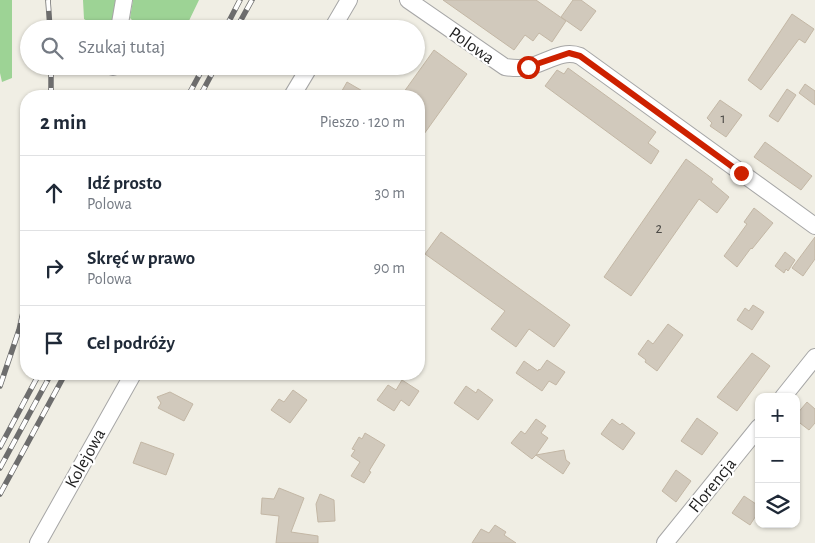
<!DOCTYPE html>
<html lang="pl">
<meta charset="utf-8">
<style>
:root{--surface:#fff;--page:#f2f2f3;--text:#1f2937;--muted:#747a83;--line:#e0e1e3}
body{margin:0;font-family:"Alegreya Sans",sans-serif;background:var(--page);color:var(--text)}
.controls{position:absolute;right:15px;bottom:15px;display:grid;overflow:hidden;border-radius:10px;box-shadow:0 1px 4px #0004}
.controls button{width:45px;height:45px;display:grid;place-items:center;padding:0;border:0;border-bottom:1px solid var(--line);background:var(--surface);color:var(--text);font:25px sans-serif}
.stop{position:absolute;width:15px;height:15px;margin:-11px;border:4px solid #cd2100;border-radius:50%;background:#fff}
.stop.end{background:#cd2100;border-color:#fff;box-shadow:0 1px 5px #0008}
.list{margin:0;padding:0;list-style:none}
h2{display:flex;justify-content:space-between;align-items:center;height:65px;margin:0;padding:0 20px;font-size:21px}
h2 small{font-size:16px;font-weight:400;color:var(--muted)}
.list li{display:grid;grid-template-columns:32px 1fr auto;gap:15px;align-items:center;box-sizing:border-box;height:75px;padding:0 20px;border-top:1px solid var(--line)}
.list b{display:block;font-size:19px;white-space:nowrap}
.list p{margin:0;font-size:16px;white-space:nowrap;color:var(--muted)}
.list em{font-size:16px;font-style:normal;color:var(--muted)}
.icon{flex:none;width:28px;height:28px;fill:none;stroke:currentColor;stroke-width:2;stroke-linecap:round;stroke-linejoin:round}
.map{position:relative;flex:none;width:815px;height:543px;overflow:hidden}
.search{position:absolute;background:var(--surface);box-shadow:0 1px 4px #0004;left:20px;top:20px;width:405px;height:55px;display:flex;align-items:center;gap:12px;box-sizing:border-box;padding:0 18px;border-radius:28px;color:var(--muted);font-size:19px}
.panel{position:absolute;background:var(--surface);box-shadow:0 1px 4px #0004;left:20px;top:90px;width:405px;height:290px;border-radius:20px}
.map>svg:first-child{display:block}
</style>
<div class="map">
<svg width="815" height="543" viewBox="0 0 815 543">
<rect width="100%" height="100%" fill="#f0eee4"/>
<path fill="#9dd395" d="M0 0H12V78L2 82 0 73Z
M83 0H119L115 25C103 27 95 26 84 19Z
M133 0H199L185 29H141L130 18Z"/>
<path fill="#d1c9bc" stroke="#c3b7a5" d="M443 0H536L566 21 552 42 539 33 533 41 525 35 514 50Z
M573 0H581L596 11 581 31 561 17Z
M792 14 814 29 805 43 799 39 761 90 748 80Z
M434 50 467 74 419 141V96H401Z
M568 68 656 132 648 143 659 151 651 164 545 86 557 70 564 74Z
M347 82 371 96H339Z
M805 84 815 91V105L799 93Z
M787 89 796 95 778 122 769 116Z
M720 100 742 115 726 137 710 126 712 123 707 118Z
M765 142 812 176 801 190 754 157Z
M686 159 713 179 711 182 729 197 717 213 699 199 631 296 604 277Z
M754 208 773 223 752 249 751 248 737 267 724 256 747 224 744 222Z
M441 232 570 325 554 347 529 329 516 347 491 329 505 311 425 254Z
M815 237V259L803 276 792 268Z
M785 252 795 260 788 271 786 269 784 273 775 266Z
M753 305 764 312 752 330 737 320 745 308 749 311Z
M668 324 683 335 657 371 645 362 646 360 638 354 648 340 653 344Z
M752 353 770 366 737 411 717 397Z
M547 360 565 372 556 385 549 381 542 391 516 373 524 361 538 371 539 369 540 370Z
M402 380 419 391 409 406 401 400 394 411 377 400 388 385 396 390Z
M466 386 476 393 478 389 493 400 478 420 454 403Z
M293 390 307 400 290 423 271 410 279 399 284 402Z
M170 392 193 404 184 421 158 408 161 403 157 397Z
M807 402 815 409V423L809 430 796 420V415Z
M697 418 718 433 702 455 681 441Z
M536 419 546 426 541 433 548 438 536 455 564 450 566 460 570 463 563 474 536 455 532 459 511 443 521 431 525 434Z
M612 419 620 425 622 423 635 433 623 450 601 434Z
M365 433 385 445 369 471 371 472 364 483 351 476 360 462 351 456 355 450 352 449 359 437 362 439Z
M141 442 174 454 166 475 133 463Z
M676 470 691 481 676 502 662 491Z
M279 488 304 498 291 532 318 536V543H276L279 516 261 514 262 498 274 499Z
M320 494 334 500 335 521 318 522 316 504Z
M744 496 759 506V511L750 525 732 513Z
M495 525 506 532 504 535 516 543H472L481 529 489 533Z"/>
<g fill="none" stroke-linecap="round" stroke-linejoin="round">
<defs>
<path id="minor" d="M408 0 505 67C512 68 520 69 528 67 546 63 562 49 580 56L815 226
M119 29 124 0
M332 29 349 0
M113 67 114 66
M292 96 310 66
M783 397 815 357
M38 543 133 374
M665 543 759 427"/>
</defs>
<use href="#minor" stroke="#a6a6a6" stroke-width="18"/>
<use href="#minor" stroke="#fff" stroke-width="16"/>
<defs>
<path id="rail" d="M48 0 50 29
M225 29 240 0
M236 29 252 0
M51 66V96
M188 96 204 66
M200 96 216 66
M0 386 19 330 26 299
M0 447 39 374
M0 468 51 374
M0 494 64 376"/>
</defs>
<use href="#rail" stroke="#6d6d6d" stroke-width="5.5"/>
<use href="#rail" stroke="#fff" stroke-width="4" stroke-dasharray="11" stroke-linecap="butt"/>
</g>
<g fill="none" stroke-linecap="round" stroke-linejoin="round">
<path stroke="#cd2100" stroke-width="6" d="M528 67 569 53 580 56 741 173"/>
</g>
<g text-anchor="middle" stroke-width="4.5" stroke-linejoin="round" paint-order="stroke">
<g font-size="15" fill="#4c4a46">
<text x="723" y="123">1</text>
<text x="659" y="233">2</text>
</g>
<g font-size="18" fill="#1f1f1f" stroke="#fff">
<text transform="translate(472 45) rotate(35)" y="6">Polowa</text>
<text transform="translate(85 458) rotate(-61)" y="6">Kolejowa</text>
<text transform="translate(712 485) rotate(-51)" y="6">Florencja</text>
</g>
</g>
</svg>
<div class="controls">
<button>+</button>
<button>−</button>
<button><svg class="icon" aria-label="layers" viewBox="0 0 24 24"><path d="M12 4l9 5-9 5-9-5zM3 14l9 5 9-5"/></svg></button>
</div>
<div class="stop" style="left:528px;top:67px"></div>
<div class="stop end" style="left:741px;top:173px"></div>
<div class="search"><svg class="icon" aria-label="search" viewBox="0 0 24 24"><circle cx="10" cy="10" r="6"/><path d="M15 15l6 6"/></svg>Szukaj tutaj</div>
<section class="panel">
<h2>2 min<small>Pieszo · 120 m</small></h2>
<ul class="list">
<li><svg class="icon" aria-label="ahead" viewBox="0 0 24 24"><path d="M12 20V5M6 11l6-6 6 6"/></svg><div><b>Idź prosto</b><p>Polowa</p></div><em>30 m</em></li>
<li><svg class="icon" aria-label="right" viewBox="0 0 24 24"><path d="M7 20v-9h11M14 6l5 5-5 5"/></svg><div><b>Skręć w prawo</b><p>Polowa</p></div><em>90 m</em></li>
<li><svg class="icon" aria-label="arrive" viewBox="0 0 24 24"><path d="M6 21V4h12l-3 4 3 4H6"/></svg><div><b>Cel podróży</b></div></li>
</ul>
</section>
</div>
